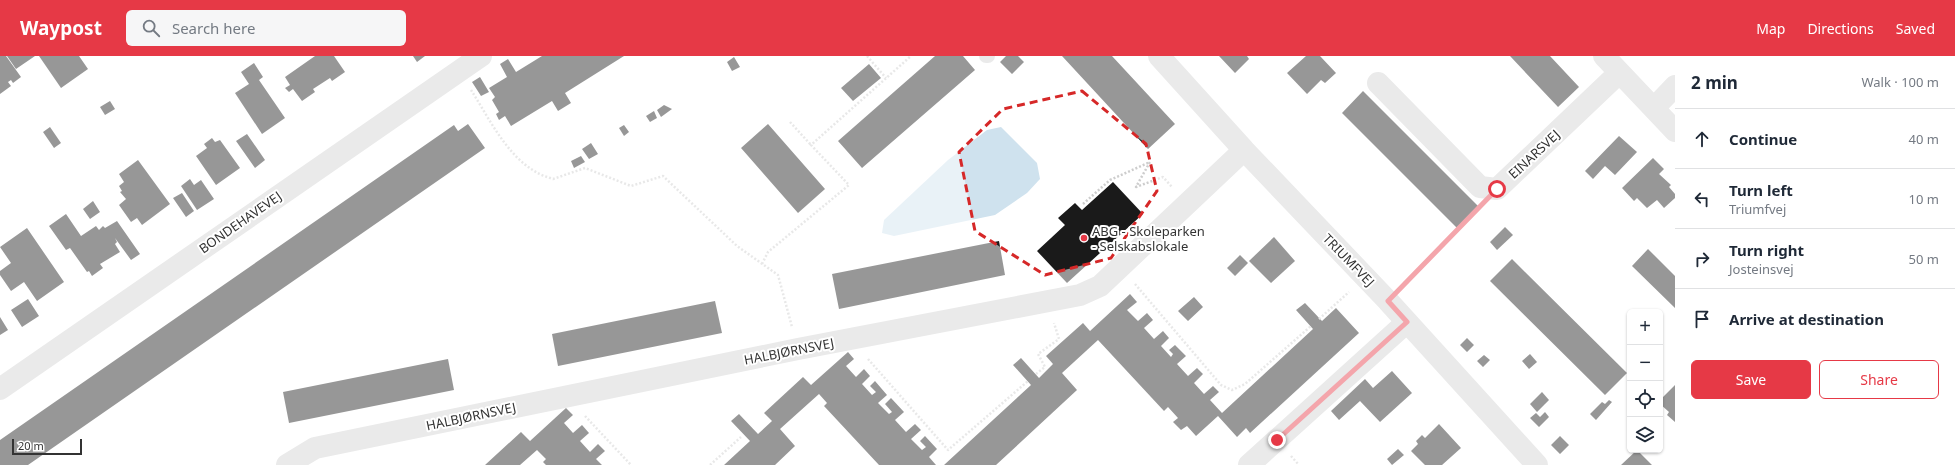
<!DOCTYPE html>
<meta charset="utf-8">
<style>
:root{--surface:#fff;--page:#f6f6f7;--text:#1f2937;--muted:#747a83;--line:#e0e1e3;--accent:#e63946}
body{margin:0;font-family:"Noto Sans",sans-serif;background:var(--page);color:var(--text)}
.controls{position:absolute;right:12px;bottom:12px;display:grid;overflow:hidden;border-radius:6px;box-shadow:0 1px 3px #0004}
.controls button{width:36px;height:36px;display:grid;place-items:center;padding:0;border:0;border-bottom:1px solid var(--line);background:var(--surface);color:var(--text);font:20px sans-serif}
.scale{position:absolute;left:12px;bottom:10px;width:70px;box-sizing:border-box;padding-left:4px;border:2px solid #333;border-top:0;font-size:11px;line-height:14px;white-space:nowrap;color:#333;-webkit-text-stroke:3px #fff;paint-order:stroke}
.stop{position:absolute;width:12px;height:12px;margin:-9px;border:3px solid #e63946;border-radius:50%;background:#fff}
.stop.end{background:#e63946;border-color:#fff;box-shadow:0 1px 4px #0008}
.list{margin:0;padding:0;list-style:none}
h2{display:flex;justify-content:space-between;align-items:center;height:52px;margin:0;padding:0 16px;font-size:17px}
h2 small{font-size:13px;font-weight:400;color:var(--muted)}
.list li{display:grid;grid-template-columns:26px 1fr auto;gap:12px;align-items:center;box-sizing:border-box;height:60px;padding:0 16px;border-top:1px solid var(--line)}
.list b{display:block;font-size:15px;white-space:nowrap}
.list p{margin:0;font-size:13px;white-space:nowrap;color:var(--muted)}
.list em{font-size:13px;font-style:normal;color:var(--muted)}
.actions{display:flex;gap:8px;padding:12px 16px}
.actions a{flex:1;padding:9px 0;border:1px solid var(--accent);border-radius:6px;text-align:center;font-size:14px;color:var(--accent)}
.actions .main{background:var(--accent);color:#fff}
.icon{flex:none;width:22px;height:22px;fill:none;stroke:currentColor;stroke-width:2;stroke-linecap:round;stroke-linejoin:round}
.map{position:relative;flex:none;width:1675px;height:409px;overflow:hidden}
header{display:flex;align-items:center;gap:24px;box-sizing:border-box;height:56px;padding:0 20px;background:var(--accent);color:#fff}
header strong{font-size:19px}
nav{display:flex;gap:22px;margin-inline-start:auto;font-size:14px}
.search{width:280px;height:36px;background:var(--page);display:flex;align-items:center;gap:10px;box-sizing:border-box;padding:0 14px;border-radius:6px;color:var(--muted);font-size:15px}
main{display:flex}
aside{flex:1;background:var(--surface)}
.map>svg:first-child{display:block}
</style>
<header>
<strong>Waypost</strong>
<div class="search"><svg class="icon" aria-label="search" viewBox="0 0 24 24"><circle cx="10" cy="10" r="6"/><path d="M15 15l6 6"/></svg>Search here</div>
<nav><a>Map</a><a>Directions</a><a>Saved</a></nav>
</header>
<main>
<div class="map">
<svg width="1675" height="409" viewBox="0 0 1675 409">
<rect width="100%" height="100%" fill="#fff"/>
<path fill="#cfe2ee" d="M1001 71 1037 107 1040 123 1027 137 995 159 894 180 882 177 884 164 948 104 987 74Z"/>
<path fill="#1a1a1a" d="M0 0H6L21 21 13 27 11 24 8 26 11 30 0 38Z
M7 0H35L16 13Z
M39 0H79L88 13 61 32Z
M315 0H334L345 16 332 25 330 22 313 33 315 36 302 45 293 33 289 36 285 32 290 29 285 21Z
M413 0H425L417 6Z
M542 0H624L565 37 571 47 558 55 552 45 511 70 505 60 499 64 496 58 499 56 492 44 495 41 489 32 507 21 500 8 508 3 516 16Z
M935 0H963L975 14 862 112 838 85Z
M1006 0H1018L1024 6 1012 18 1000 6Z
M1062 0H1112L1175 68 1148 93Z
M1219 0H1247L1249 3 1235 17Z
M1306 0H1320L1336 17 1325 27 1321 24 1307 38 1287 17Z
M1510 0H1550L1579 31 1558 51Z
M734 1 740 11 732 15 727 6Z
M254 7 263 21 259 24 285 62 262 78 235 37 249 28 241 16Z
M869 8 881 22 853 45 841 32Z
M480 21 489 36 481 40 472 26Z
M1363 35 1479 151 1457 172 1342 57Z
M110 45 115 53 105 59 100 51Z
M664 49 672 53 661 61 657 54Z
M654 55 657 62 650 66 646 60Z
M468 68 485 92 28 409H0V384L454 69 458 75Z
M768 68 825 133 798 157 741 92Z
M624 69 629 76 624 80 619 72Z
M50 71 61 87 54 92 43 76Z
M247 78 265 104 255 112 236 85Z
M1619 80 1637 96 1615 119 1605 110 1593 123 1585 115Z
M212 82 215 86 220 84 240 112 216 129 196 100 207 92 204 88Z
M591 87 598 98 589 103 582 93Z
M581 100 585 106 574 112 571 105Z
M1653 102 1664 113 1659 118 1671 129 1669 131 1675 138V142L1664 152 1657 144 1647 152 1637 142 1634 145 1622 132Z
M138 104 170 148 142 169 137 162 131 166 119 149 126 143 120 136 122 135 119 130 124 126 119 118Z
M190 123 194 129 201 124 214 143 197 154 181 130Z
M1113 126 1143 158 1067 227 1037 195 1065 169 1058 162 1075 147 1082 154Z
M182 137 194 155 186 161 173 142Z
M93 145 100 156 90 163 83 153Z
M66 158 81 180 96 170 99 174 103 170 105 172 117 165 140 198 131 204 115 182 117 186 115 188 120 196 100 208 103 212 92 220 89 215 87 216 70 192 66 194 49 170Z
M1505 171 1513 179 1497 194 1490 186Z
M27 172 64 226 37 245 24 226 11 235 0 219V215L11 207 0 191Z
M1274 181 1295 205 1271 227 1249 205Z
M999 185 1005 219 839 253 832 218Z
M1648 193 1675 220V252L1632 210Z
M1240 199 1248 207 1235 220 1227 212Z
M1512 203 1627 317 1605 339 1490 225Z
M1130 238 1137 246 1127 254 1138 265 1147 257 1153 264 1144 272 1154 283 1163 275 1169 282 1161 290 1171 301 1173 298 1169 294 1175 289 1186 300 1177 308 1188 320 1197 312 1203 318 1194 327 1204 338 1213 330 1219 336 1210 344 1222 357 1313 273 1296 254 1305 247 1322 265 1336 252 1359 277 1250 377 1246 372 1237 381 1218 360 1196 380 1187 370 1181 374 1173 366 1178 362 1168 351 1164 355 1098 284 1062 317 1077 334 996 409H944L1031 329 1013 309 1021 302 1039 322 1053 308 1046 300 1083 267 1090 275Z
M1194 241 1203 251 1188 265 1178 255Z
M28 243 39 260 22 271 11 254Z
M715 245 722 277 558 310 552 278Z
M0 261 8 274 0 279Z
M1467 282 1474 289 1467 296 1460 289Z
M848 296 854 303 846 310 856 321 864 313 870 320 862 328 872 339 876 336 870 330 875 325 887 339 878 347 889 358 892 356 885 348 891 342 904 356 895 364 906 376 915 368 921 374 911 383 922 394 926 391 920 385 925 380 937 393 929 401 936 409H879L824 350 827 347 819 338 780 373 795 390 775 409H724L750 385 731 365 739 358 758 378 772 365 764 357 803 321 811 329Z
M1530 298 1537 306 1529 313 1522 305Z
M1484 299 1490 304 1483 311 1477 305Z
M448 303 454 334 289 367 283 336Z
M1392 315 1412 337 1380 366 1360 345 1339 364 1331 355 1365 323 1373 332Z
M1675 329V366L1667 359 1669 356 1660 348V344Z
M1542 336 1549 344 1537 356 1530 348Z
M1609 344 1612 346 1596 364 1590 358 1602 346 1605 348Z
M566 352 573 359 564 367 573 377 582 369 589 377 580 385 590 396 598 388 605 395 596 403 602 409H546L543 406 546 403 537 394 520 409H485L521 376 530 385Z
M1545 356 1549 361 1539 371 1530 362 1536 357 1540 361Z
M1439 368 1461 392 1442 409H1425L1411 395 1418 388 1416 385 1422 379 1425 382Z
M1560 380 1569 389 1560 398 1551 389Z
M1398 393 1404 399 1392 409 1387 403Z
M1637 394 1652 409H1621Z"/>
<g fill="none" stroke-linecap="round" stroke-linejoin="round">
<path stroke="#cdcdcd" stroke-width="2.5" stroke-dasharray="2 2" stroke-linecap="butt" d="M867 0 886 22
M471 34C489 62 506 99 536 116 541 119 547 121 553 123L585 112 631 130 663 120 737 190 778 219 792 271
M790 66 811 89
M1083 148 1110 124 1150 106 1136 131 1163 121 1172 131
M762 208 768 196 849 129 811 89 911 0
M1135 228 1221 329 1232 334 1245 328 1311 270
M1404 229 1477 153
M1319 263 1349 236
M868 303 948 394 1028 325
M1036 318 1045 311 1038 298 1059 283 1054 267
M585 360 631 409
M1291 400 1299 409
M710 409 741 381"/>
<path stroke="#d0d0d0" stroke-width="14" d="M986 0H988"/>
<path stroke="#d0d0d0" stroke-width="22" d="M1159 0 1244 94 1388 245 1537 409
M1604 0 1675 75
M1378 27 1480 131 1497 133 1619 17
M1654 52 1675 30
M0 333 481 0
M287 409 315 392 798 293 1080 239 1100 230 1244 94
M1249 409 1407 266"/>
</g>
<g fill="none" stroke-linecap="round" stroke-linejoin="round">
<path stroke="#e63946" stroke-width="5" d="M1277 384 1407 266 1388 245 1497 133"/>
</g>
<path d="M0 0H1675V409H0ZM1082 35 1146 88 1157 135 1111 202 1045 219 975 175 959 96 1003 53Z" fill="#fff" fill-opacity=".55" fill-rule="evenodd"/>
<path fill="none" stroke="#d62828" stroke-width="3" stroke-dasharray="8 5" stroke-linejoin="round" d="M1082 35 1146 88 1157 135 1111 202 1045 219 975 175 959 96 1003 53Z"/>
<circle fill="#e63946" stroke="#fff" stroke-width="1.5" cx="1084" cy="182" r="4"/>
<g text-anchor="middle" stroke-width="4" stroke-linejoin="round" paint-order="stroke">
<g font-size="13" fill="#333" stroke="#fff">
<text transform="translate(1534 98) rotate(-43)" y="5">EINARSVEJ</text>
<text transform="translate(240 166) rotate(-35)" y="5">BONDEHAVEVEJ</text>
<text transform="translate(1349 204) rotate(46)" y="5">TRIUMFVEJ</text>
<text transform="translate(789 295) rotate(-11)" y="5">HALBJØRNSVEJ</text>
<text transform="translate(471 360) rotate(-12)" y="5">HALBJØRNSVEJ</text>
</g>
<g font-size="13" fill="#333" stroke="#fff" text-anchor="start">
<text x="1092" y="180">ABG - Skoleparken<tspan x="1092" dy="15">- Selskabslokale</tspan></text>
</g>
</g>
</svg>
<div class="controls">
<button>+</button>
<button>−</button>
<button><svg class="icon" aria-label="locate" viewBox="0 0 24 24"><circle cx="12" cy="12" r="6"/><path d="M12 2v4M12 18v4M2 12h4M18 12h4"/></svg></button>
<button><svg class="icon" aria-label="layers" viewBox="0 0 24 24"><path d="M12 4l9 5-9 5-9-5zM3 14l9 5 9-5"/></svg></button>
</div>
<div class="scale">20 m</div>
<div class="stop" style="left:1497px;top:133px"></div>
<div class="stop end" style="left:1277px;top:384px"></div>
</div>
<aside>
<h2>2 min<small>Walk · 100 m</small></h2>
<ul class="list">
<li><svg class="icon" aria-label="ahead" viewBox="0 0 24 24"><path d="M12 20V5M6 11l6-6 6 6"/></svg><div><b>Continue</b></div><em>40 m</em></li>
<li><svg class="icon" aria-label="left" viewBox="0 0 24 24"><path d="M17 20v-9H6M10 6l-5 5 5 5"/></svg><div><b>Turn left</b><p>Triumfvej</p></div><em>10 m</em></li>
<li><svg class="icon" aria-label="right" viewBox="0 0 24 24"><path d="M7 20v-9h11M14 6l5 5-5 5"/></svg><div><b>Turn right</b><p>Josteinsvej</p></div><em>50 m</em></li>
<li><svg class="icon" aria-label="arrive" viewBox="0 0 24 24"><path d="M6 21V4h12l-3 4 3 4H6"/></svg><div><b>Arrive at destination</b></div></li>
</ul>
<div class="actions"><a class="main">Save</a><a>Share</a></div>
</aside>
</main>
